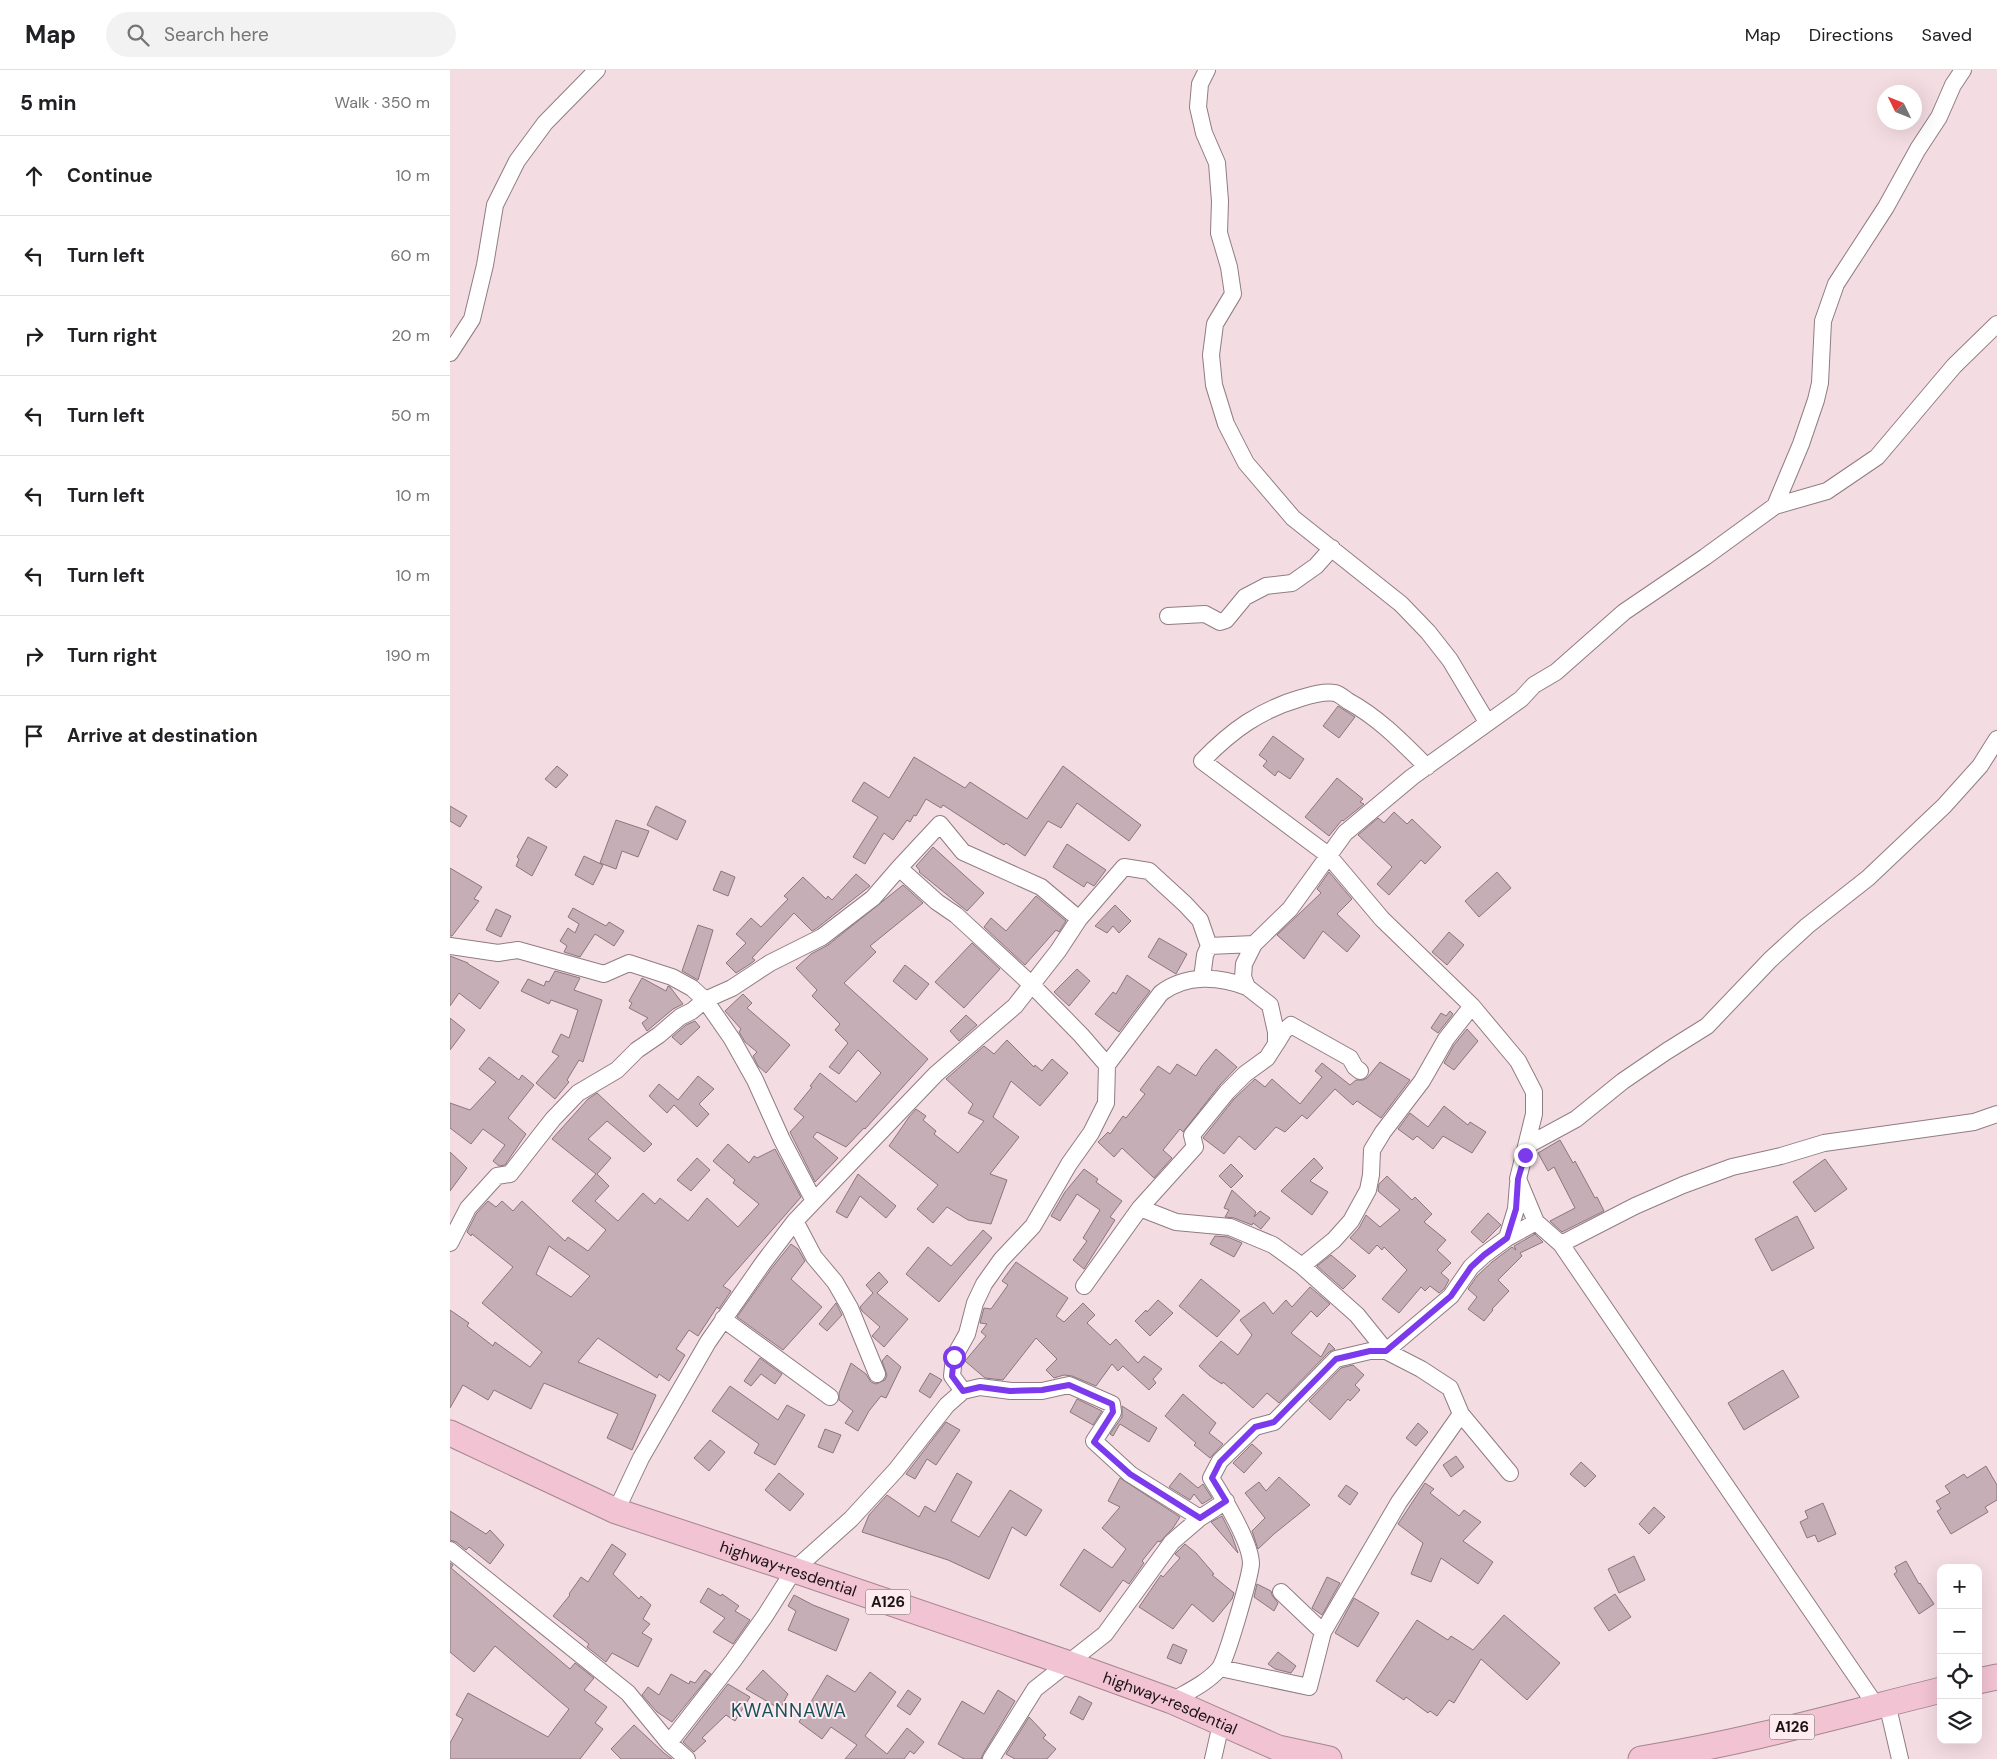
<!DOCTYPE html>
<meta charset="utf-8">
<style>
:root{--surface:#fff;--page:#f2f2f2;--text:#202124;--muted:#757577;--line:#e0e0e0}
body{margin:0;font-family:"DM Sans",sans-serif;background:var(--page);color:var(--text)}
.controls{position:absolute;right:15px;bottom:15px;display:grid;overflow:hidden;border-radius:10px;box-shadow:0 5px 20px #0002}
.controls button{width:45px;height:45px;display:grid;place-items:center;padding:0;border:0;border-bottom:1px solid var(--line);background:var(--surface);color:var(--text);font:25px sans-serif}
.compass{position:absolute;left:1427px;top:15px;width:45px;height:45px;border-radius:50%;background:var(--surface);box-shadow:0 5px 20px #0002;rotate:313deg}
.stop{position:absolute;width:15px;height:15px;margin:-11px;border:4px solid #7c3aed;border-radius:50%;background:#fff}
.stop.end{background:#7c3aed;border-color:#fff;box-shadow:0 1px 5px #0008}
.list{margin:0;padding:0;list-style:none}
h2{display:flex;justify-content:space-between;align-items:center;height:65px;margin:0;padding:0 20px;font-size:21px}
h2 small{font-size:16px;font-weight:400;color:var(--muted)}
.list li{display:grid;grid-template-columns:32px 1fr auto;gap:15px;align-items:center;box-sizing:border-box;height:80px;padding:0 20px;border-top:1px solid var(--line)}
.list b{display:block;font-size:19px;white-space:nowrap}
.list em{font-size:16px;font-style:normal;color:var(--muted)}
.icon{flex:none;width:28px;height:28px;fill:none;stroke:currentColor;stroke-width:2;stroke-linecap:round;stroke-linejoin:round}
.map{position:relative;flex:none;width:1547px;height:1689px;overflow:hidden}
header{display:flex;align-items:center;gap:30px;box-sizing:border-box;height:70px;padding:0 25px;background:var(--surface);border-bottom:1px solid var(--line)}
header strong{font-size:24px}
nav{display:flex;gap:28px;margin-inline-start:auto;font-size:18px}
.search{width:350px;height:45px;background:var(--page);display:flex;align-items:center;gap:12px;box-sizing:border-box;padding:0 18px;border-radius:28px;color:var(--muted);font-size:19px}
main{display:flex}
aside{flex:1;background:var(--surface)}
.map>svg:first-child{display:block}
</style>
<header>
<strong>Map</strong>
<div class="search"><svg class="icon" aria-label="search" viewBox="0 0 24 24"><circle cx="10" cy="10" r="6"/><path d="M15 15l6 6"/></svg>Search here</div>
<nav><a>Map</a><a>Directions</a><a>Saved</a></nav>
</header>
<main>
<aside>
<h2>5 min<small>Walk · 350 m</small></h2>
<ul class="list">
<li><svg class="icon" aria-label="ahead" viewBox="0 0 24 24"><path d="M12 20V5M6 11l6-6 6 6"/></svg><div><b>Continue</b></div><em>10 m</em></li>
<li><svg class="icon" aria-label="left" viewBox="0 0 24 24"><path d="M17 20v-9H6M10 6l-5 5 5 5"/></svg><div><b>Turn left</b></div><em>60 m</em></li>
<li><svg class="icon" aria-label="right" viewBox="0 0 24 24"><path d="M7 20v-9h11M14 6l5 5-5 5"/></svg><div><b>Turn right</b></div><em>20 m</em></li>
<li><svg class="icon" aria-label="left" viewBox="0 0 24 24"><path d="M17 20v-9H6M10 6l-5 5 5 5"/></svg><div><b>Turn left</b></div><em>50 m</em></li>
<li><svg class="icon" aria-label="left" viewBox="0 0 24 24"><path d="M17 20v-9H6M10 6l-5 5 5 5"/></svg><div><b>Turn left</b></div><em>10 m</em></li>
<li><svg class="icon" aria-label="left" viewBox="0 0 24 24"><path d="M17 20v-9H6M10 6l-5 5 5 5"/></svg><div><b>Turn left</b></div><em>10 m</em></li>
<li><svg class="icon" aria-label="right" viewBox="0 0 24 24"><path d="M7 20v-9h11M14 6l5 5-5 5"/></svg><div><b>Turn right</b></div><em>190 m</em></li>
<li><svg class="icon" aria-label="arrive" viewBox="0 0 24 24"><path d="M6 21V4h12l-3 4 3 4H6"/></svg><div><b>Arrive at destination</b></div></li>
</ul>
</aside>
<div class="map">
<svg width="1547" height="1689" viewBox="0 0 1547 1689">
<rect width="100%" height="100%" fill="#f4dce3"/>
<path fill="#c5aeb5" stroke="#8c777d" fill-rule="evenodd" d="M888 636 905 647 889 668 873 656Z
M823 666 854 689 840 709 828 701 825 706 813 696 817 691 809 685Z
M464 687 515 718 520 712 577 749 613 696 691 755 679 771 627 733 611 758 598 751 575 786 556 773 554 775 493 735 491 738 476 729 466 746 464 745 460 752 457 750 443 770 434 763 415 794 403 787 428 747 402 731 414 712 439 728Z
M107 696 118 705 106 718 95 709Z
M887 708 913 729 910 732 914 734 893 751 892 750 879 766 855 747Z
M0 736 17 746 10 757 0 751Z
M206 736 236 751 227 770 197 755Z
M944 742 957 754 962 749 991 777 975 794 971 790 939 825 927 814 942 797 908 765 928 748 934 753Z
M166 750 199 761 188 787 172 781 166 799 150 793Z
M78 767 97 777 82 806 66 796 69 789 67 787Z
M617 774 656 800 644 816 637 812 634 817 603 797Z
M483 777 534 823 517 841 469 802 470 801 466 796Z
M134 786 153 795 143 815 125 805Z
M0 798 32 817 24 829 29 831 2 866H0Z
M271 801 285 807 278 826 263 820Z
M879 802 902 829 887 844 910 866 897 882 873 861 854 889 827 865 871 823 867 819Z
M1047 802 1061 818 1029 847 1015 831Z
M406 804 420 816 367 858 362 861 344 843 302 888 305 890 303 892 286 903 276 893 296 873 286 864 301 848 311 857 338 829 334 826 353 807 376 829 378 826 382 830Z
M453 815 473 833 420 876 426 882 394 913 478 989 415 1059 414 1058 396 1077 367 1062 363 1067 388 1088 365 1112 340 1062 354 1047 344 1039 362 1017 360 1016 370 1003 406 1032 431 1003 408 980 389 1004 379 997 398 973 385 960 390 954 362 926 367 920 346 898 361 884 378 875Z
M586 826 616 851 609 862 606 860 575 895 534 857 541 848 556 861Z
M665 835 681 851 669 863 663 856 657 863 645 856Z
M123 838 156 856 159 852 174 861 164 876 145 864 130 887 114 882 117 876 110 871 118 858 125 863 129 854 118 847Z
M46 839 61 846 51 867 36 860Z
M248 855 263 860 248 910 232 901Z
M999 862 1014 875 997 895 982 882Z
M709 868 737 884 726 904 698 887Z
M522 873 550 899 514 938 485 912Z
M0 886 18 893V894L49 912 30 939 9 923 0 936Z
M455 895 479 914 466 930 443 911Z
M627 899 640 911 619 936 604 922Z
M105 901 130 908 124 920 152 930 133 992 129 990 117 1010 119 1012 105 1029 86 1013 109 986 102 982 111 964 119 968 128 940 101 930 99 934 71 921 78 909 94 916 96 911 99 912Z
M677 905 700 921 669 962 645 944 663 922 666 924Z
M192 908 216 921 218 916 220 917 233 934 223 939 197 961 192 953 198 948 179 938 182 933 179 931Z
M293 924 302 933 297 938 340 975 316 1003 308 996 303 986 307 982 295 972 289 962 291 959 275 941Z
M1000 941 1003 944 988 963 981 958 991 943 996 946Z
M516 945 527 955 509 971 500 961Z
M0 948 15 960 0 980Z
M245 951 250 957 231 975 222 967 236 955Z
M1017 959 1028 971 1004 1000 994 993 1004 975Z
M557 970 584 997 585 995 592 1001 602 989 618 1003 590 1036 561 1011 543 1047 569 1067 540 1104 557 1110 541 1154 518 1150 497 1137 483 1153 467 1139 488 1115 439 1076 459 1047 466 1039 476 1046 473 1050 486 1061 484 1064 508 1083 534 1051 518 1043 523 1034 496 1009 534 976 544 984Z
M766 979 787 997 769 1016 733 1062 730 1059 713 1080 722 1088 704 1108 672 1078 664 1087 648 1072 658 1062 660 1064 673 1046 676 1048 695 1024 690 1020 708 996 720 1004 727 994 746 1006 752 996Z
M39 987 69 1010 72 1005 84 1015 58 1048 76 1064 55 1095 49 1096 43 1091 55 1075 33 1059 21 1074 0 1058V1033L20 1040 46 1012 29 999Z
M930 992 960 1010 931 1048 907 1031 903 1035 885 1019 857 1049 852 1045 835 1062 826 1057 805 1080 789 1066 774 1084 753 1068 784 1029 805 1009 815 1017 822 1009 850 1034 872 1007 865 1001 872 993 900 1015 906 1010H913L917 1008Z
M248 1006 264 1019 249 1034 259 1044 247 1057 224 1035 217 1043 199 1026 209 1014 228 1030Z
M147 1023 202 1074 194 1082 157 1051 138 1069 161 1088 147 1104 159 1116 145 1131 168 1151 193 1123 205 1134 210 1128 238 1151 257 1128 288 1157 309 1134 283 1113 285 1110 263 1091 278 1074 299 1093 304 1086 307 1088 325 1079 351 1127 273 1216 281 1221 269 1239 267 1237 248 1266 239 1260 226 1279 235 1285 219 1311 209 1304 207 1308 148 1268 128 1292 206 1325 182 1380 157 1368 168 1344 94 1313 81 1339 44 1320 38 1330 13 1315 0 1338V1240L19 1253 17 1256 43 1276 45 1272 80 1297 92 1282 32 1233 63 1197 22 1164 21 1166 17 1162 26 1144 38 1131 46 1137 52 1131 63 1141 72 1131 115 1171 118 1167 138 1181 156 1160 122 1131 146 1104 102 1069 138 1029ZM99 1176 140 1206 121 1227 86 1204Z
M994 1036 1018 1055 1020 1052 1036 1062 1022 1083 993 1066 983 1079 967 1066 963 1070 948 1059 960 1043 978 1057Z
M1110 1070 1123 1093 1125 1091 1145 1128 1147 1127 1154 1141 1112 1162 1100 1151 1125 1138 1104 1097 1098 1101 1088 1083Z
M0 1082 17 1098 0 1121Z
M247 1088 260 1100 241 1121 227 1110Z
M864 1088 873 1098 860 1111 878 1122 862 1145 831 1121Z
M1375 1089 1397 1119 1365 1142 1343 1112Z
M781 1094 793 1106 781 1118 769 1106Z
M634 1099 648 1109 646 1112 672 1131 660 1147 665 1150 634 1199 623 1190 637 1171 633 1168 650 1140 627 1124 610 1151 601 1146 615 1122Z
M408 1104 446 1136 436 1148 410 1126 397 1148 386 1142Z
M937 1106 962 1130 965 1127 982 1144 974 1152 996 1170 987 1180 1001 1193 991 1203 999 1210 994 1219 989 1223 980 1216 975 1221 971 1217 949 1243 932 1229 957 1200 934 1177 932 1180 927 1175 919 1184 900 1168 909 1158 916 1145 930 1157 950 1140 928 1121 929 1114Z
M782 1120 806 1142 804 1147 810 1141 820 1148 811 1159 803 1153 802 1155 784 1148 775 1147 779 1140 774 1138Z
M1038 1143 1051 1155 1033 1173 1021 1162Z
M1347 1146 1364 1178 1322 1201 1305 1169Z
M533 1160 542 1168 489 1232 456 1204 478 1177 501 1196Z
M1085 1164 1093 1172 1070 1183 1072 1186 1048 1210 1059 1221 1042 1239 1043 1240 1034 1251 1018 1239 1027 1227 1018 1219 1027 1206 1042 1192 1062 1177 1066 1180 1064 1176Z
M765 1166 778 1167 792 1173 784 1187 760 1174Z
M341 1174 348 1179 355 1191 341 1209 372 1237 333 1280 287 1247 321 1199Z
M881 1185 906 1206 893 1219 867 1196Z
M566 1192 618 1228 606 1246 614 1252 633 1233 645 1245 637 1253 660 1275 666 1269 688 1293 694 1286 712 1299 703 1309 706 1313 699 1320 673 1296 668 1301 662 1294 646 1316 622 1306 614 1305 604 1308 596 1300 607 1289 586 1268 553 1310 535 1308 515 1291 536 1266 531 1262 537 1254 530 1253 534 1238 541 1239 558 1215 552 1211Z
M429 1202 438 1212 427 1223 458 1249 434 1277 422 1266 430 1257 412 1241 410 1237 423 1223 416 1215Z
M751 1209 790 1241 767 1267 729 1236Z
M860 1217 880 1234 867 1247 861 1241 841 1263 871 1287 879 1273 885 1279 879 1282 829 1333 817 1323 803 1338 773 1312 772 1314 760 1306 749 1296 771 1271 788 1285 802 1265 790 1250 814 1232 823 1244 836 1230 842 1237Z
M708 1230 723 1243 700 1266 685 1251 696 1240 697 1242Z
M386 1233 392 1245 377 1261 369 1254Z
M437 1285 451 1297 436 1328 431 1326 419 1341 408 1361 395 1353 403 1341 389 1330V1323L401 1293 416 1304 421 1312 426 1314 435 1310 437 1305 432 1291Z
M310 1288 332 1304 325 1314 311 1304 301 1316 294 1311Z
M903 1295 914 1305 905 1315 910 1320 900 1331 898 1329 880 1350 859 1331 891 1298Z
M1333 1300 1349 1327 1294 1360 1278 1333Z
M480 1303 492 1310 480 1328 469 1321Z
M280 1316 328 1350 337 1335 355 1345 325 1395 304 1383 309 1374 262 1341Z
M733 1324 766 1353 759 1363 773 1374 760 1388 744 1375 746 1373 715 1346Z
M627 1329 652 1341 643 1355 620 1342Z
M672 1336 707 1358 699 1372 670 1354 663 1366 660 1364 672 1347Z
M496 1352 510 1360 486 1395 477 1389 465 1409 456 1404Z
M968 1353 978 1362 966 1376 956 1368Z
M375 1359 391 1365 383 1383 368 1377Z
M260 1370 275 1382 259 1401 244 1388Z
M802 1374 812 1383 794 1403 783 1393Z
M1006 1386 1014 1397 1001 1407 993 1395Z
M1131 1392 1146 1406 1135 1417 1120 1404Z
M1536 1396 1547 1415V1430L1535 1437 1538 1442 1501 1464 1487 1441 1491 1439 1486 1431 1500 1423 1495 1416 1514 1404 1517 1408Z
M329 1403 354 1424 340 1441 315 1420Z
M507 1403 522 1412 501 1451 529 1467 560 1420 592 1440 576 1466 562 1457 539 1509 498 1490 412 1462 419 1445 437 1425 469 1447 475 1436 485 1442Z
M730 1403 748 1418 753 1414 762 1428 752 1434 744 1424 740 1430 719 1417Z
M829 1407 860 1435 824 1464 808 1479 802 1461 815 1448 795 1423 809 1412 816 1421Z
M670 1408 730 1447 723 1458 710 1472 708 1471 692 1491 694 1493 679 1514 673 1510 650 1542 610 1515 634 1479 662 1498 676 1479 652 1458 670 1437 658 1431Z
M975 1413 984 1419 980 1423 1009 1446 1014 1440 1031 1452 1013 1471 1043 1492 1028 1514 991 1488 981 1512 961 1504 973 1473 948 1454Z
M896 1415 908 1423 900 1435 888 1426Z
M1373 1433 1386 1464 1368 1472 1365 1465 1357 1468 1350 1452 1358 1448 1355 1441Z
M1204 1437 1215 1447 1199 1464 1189 1454Z
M0 1441 36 1464 40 1460 54 1475 40 1494 19 1477 16 1480 6 1472 0 1470Z
M772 1446 782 1466 788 1483 761 1452Z
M162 1474 176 1484 163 1504 189 1529 191 1526 201 1535 193 1549 200 1554 192 1563 202 1569 188 1597 162 1583 156 1592 137 1577 139 1574 103 1546 120 1525 119 1524 131 1507 138 1512Z
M735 1474 746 1483 764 1504 762 1505 784 1523 782 1529 763 1552 742 1534 723 1559 689 1537 711 1505 713 1507 730 1488 725 1484Z
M1184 1486 1195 1510 1169 1523 1158 1499Z
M1456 1491 1469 1514 1470 1513 1484 1534 1469 1544 1444 1504 1447 1502 1445 1497Z
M0 1493 3 1495 1 1498 120 1599 125 1593 144 1608 134 1620 157 1637 145 1653 153 1659 130 1689H0V1673L13 1649 6 1645 18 1623 98 1667 119 1639 45 1576 24 1602 0 1582Z
M877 1507 890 1513 872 1545 862 1538Z
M807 1514 821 1521 822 1525 828 1533 824 1541 804 1527Z
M258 1518 271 1526 272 1524 289 1536 285 1541 300 1550 283 1574 263 1562 275 1548 250 1532Z
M1165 1524 1181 1547 1159 1561 1144 1538Z
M344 1525 363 1535 399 1549 386 1581 338 1560 346 1541 338 1536Z
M904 1528 929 1543 908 1577 885 1563Z
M1054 1545 1110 1593 1077 1630 1031 1589 1004 1633 999 1630 987 1646 980 1641 978 1643 956 1627 954 1630 926 1611 967 1550 998 1570 1001 1566 1023 1580Z
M723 1574 737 1580 731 1594 717 1588Z
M828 1582 846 1596 841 1603 825 1599 818 1594Z
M255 1600 261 1604 222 1652 207 1642 192 1625 198 1617 209 1625 221 1604 239 1614 240 1611 245 1613Z
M313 1600 338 1624 330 1639 296 1619Z
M420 1602 446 1622 415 1666 437 1684 457 1658 474 1672 464 1684 460 1681 454 1689H395L407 1675 381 1657 372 1669 349 1652 377 1605 405 1622Z
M278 1614 300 1627 285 1651 276 1645 252 1668 256 1671 244 1682 233 1672Z
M458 1620 471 1629 460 1645 447 1636Z
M548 1620 565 1631 533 1684 531 1689H514L488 1674 512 1631 534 1644Z
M629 1626 642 1633 633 1650 620 1643Z
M579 1647 596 1665 593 1668 606 1679 597 1689H565L556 1684Z
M184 1655 214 1683 222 1689H171L161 1679Z"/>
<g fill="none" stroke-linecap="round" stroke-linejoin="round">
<defs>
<path id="minor" d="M757 0 750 14 748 37 754 63 767 93 770 131 769 163 779 197 783 224 765 254 761 285 764 315 776 354 796 393 843 448 951 534 978 562 1000 590 1037 652
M0 283 22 249 35 195 45 135 67 91 95 53 147 0
M1325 436 1351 374 1366 330 1370 313 1373 251 1386 214 1436 137 1468 79 1489 47 1503 15 1513 0
M718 546 755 544 770 552 776 550 795 527 816 516 842 513 866 496 882 478
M629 849 591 817 513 782 490 754 449 798 487 832 506 845 582 915 631 965 657 995
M0 876 48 883 68 880 154 904 179 893 222 907 242 918 255 930 282 969 305 1010 332 1070 364 1131
M759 876 804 874
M826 974 834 961 841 955 900 988 905 997 910 1001
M1078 1075 1126 1049 1173 1011 1217 981 1257 956 1320 890 1357 856 1418 808 1494 736 1530 696 1547 669
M690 1138 726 1152 780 1157 823 1175 852 1196 907 1245 936 1281 971 1299 1000 1318 1011 1344 1060 1403
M345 1151 364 1187 385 1212 400 1238 427 1304
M1086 1152 1111 1174 1427 1637
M1057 1168 1066 1139 1068 1114
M0 1173 18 1138 47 1106 60 1104 103 1049 128 1023 167 1000 187 980 209 965 230 947 242 941 255 930 282 918 320 893 372 867 423 828 449 798
M1111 1174 1185 1136 1233 1115 1282 1097 1331 1086 1374 1073 1524 1052 1547 1044
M852 1196 884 1170 901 1151 918 1120 921 1105 922 1080 933 1062 972 1011 996 969 1022 936
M634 1216 690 1138 745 1077 742 1065 777 1022 795 1004 817 988 826 974V962L820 935 797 917 793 907 794 894 804 874 840 839 895 763 962 707 1071 629 1084 615 1106 602 1174 542 1255 487 1325 436 1377 421 1427 387 1504 296 1547 254
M273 1249 380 1327
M513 1321 502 1306 504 1287 517 1264 525 1233 534 1214 551 1190 583 1156 619 1094 641 1063 656 1033 657 995 711 923C736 904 769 906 797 917
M166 1441 191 1388 258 1272 313 1193 345 1151 486 1004 565 936 608 881 629 849 674 797 699 801 735 834 750 850 759 876 755 885 752 908
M0 1480 178 1623 219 1673 237 1689
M831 1522 873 1562
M770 1598 859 1617 873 1562 949 1432 1011 1344
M722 1631C737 1622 757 1613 769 1599 776 1591 800 1507 801 1494 801 1472 773 1427 761 1408L770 1391 805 1357 824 1352 886 1289 920 1281H936L1001 1226 1021 1197 1034 1185 1057 1168 1086 1152 1068 1109 1084 1044V1022L1068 991 1022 936 932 849 878 785 752 691C782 660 810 640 851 628 861 625 874 621 885 623 889 624 894 628 898 631 929 648 952 672 977 697
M1437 1633 1450 1689
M219 1673 283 1591 315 1546 344 1500 401 1449 446 1400 497 1335 513 1321 530 1317 561 1321H592L619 1315 662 1334 663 1342 644 1371 680 1404 750 1448
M541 1689 585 1619 655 1564 722 1472 750 1448 776 1431
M763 1689 771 1654"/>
<g id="highway">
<path id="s1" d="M0 1363 166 1441 344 1500 617 1593 722 1631 828 1678 879 1689"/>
<path d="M1528 1611 1547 1607"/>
<path d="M1191 1689C1292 1673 1391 1645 1491 1620"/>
</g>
</defs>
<use href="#minor" stroke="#917c83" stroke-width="18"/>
<use href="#highway" stroke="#a68590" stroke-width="27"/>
<use href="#minor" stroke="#fff" stroke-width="16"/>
<use href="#highway" stroke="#f2c3d2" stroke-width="25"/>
</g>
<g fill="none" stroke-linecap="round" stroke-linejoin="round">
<path stroke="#7c3aed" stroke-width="6" d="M504 1287 502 1306 513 1321 530 1317 560 1321 592 1320 619 1315 662 1334 663 1342 644 1372 680 1404 750 1448 776 1431 762 1408 770 1392 805 1357 824 1352 886 1289 920 1281H936L1001 1226 1021 1197 1034 1185 1057 1168 1066 1139 1068 1109 1075 1085"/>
</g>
<g text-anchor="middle" stroke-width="4" stroke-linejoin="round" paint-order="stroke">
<g fill="#feebf0" stroke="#5e5357" stroke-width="1">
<rect x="415.5" y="1519.5" width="45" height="25" rx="4"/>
<rect x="1319.5" y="1644.5" width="45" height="25" rx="4"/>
</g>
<g font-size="15" font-weight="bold" fill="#1a1215">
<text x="438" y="1537">A126</text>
<text x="1342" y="1662">A126</text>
</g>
<g font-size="16" fill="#1a1215" stroke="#feebf0">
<text dy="6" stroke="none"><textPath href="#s1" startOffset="365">highway+resdential</textPath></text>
<text dy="6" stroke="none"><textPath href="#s1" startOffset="770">highway+resdential</textPath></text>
</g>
<g font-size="19" letter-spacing="1" fill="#17525a" stroke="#feebf0">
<text x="339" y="1647">KWANNAWA</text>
</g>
</g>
</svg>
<div class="controls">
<button>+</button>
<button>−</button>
<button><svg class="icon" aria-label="locate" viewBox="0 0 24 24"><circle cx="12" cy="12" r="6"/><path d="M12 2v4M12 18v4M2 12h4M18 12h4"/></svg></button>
<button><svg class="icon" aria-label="layers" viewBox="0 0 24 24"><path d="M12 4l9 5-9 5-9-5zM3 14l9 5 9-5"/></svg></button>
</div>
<svg class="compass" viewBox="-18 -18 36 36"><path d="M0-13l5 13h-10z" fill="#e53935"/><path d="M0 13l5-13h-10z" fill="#757577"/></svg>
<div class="stop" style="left:504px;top:1287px"></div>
<div class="stop end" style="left:1075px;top:1085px"></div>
</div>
</main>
